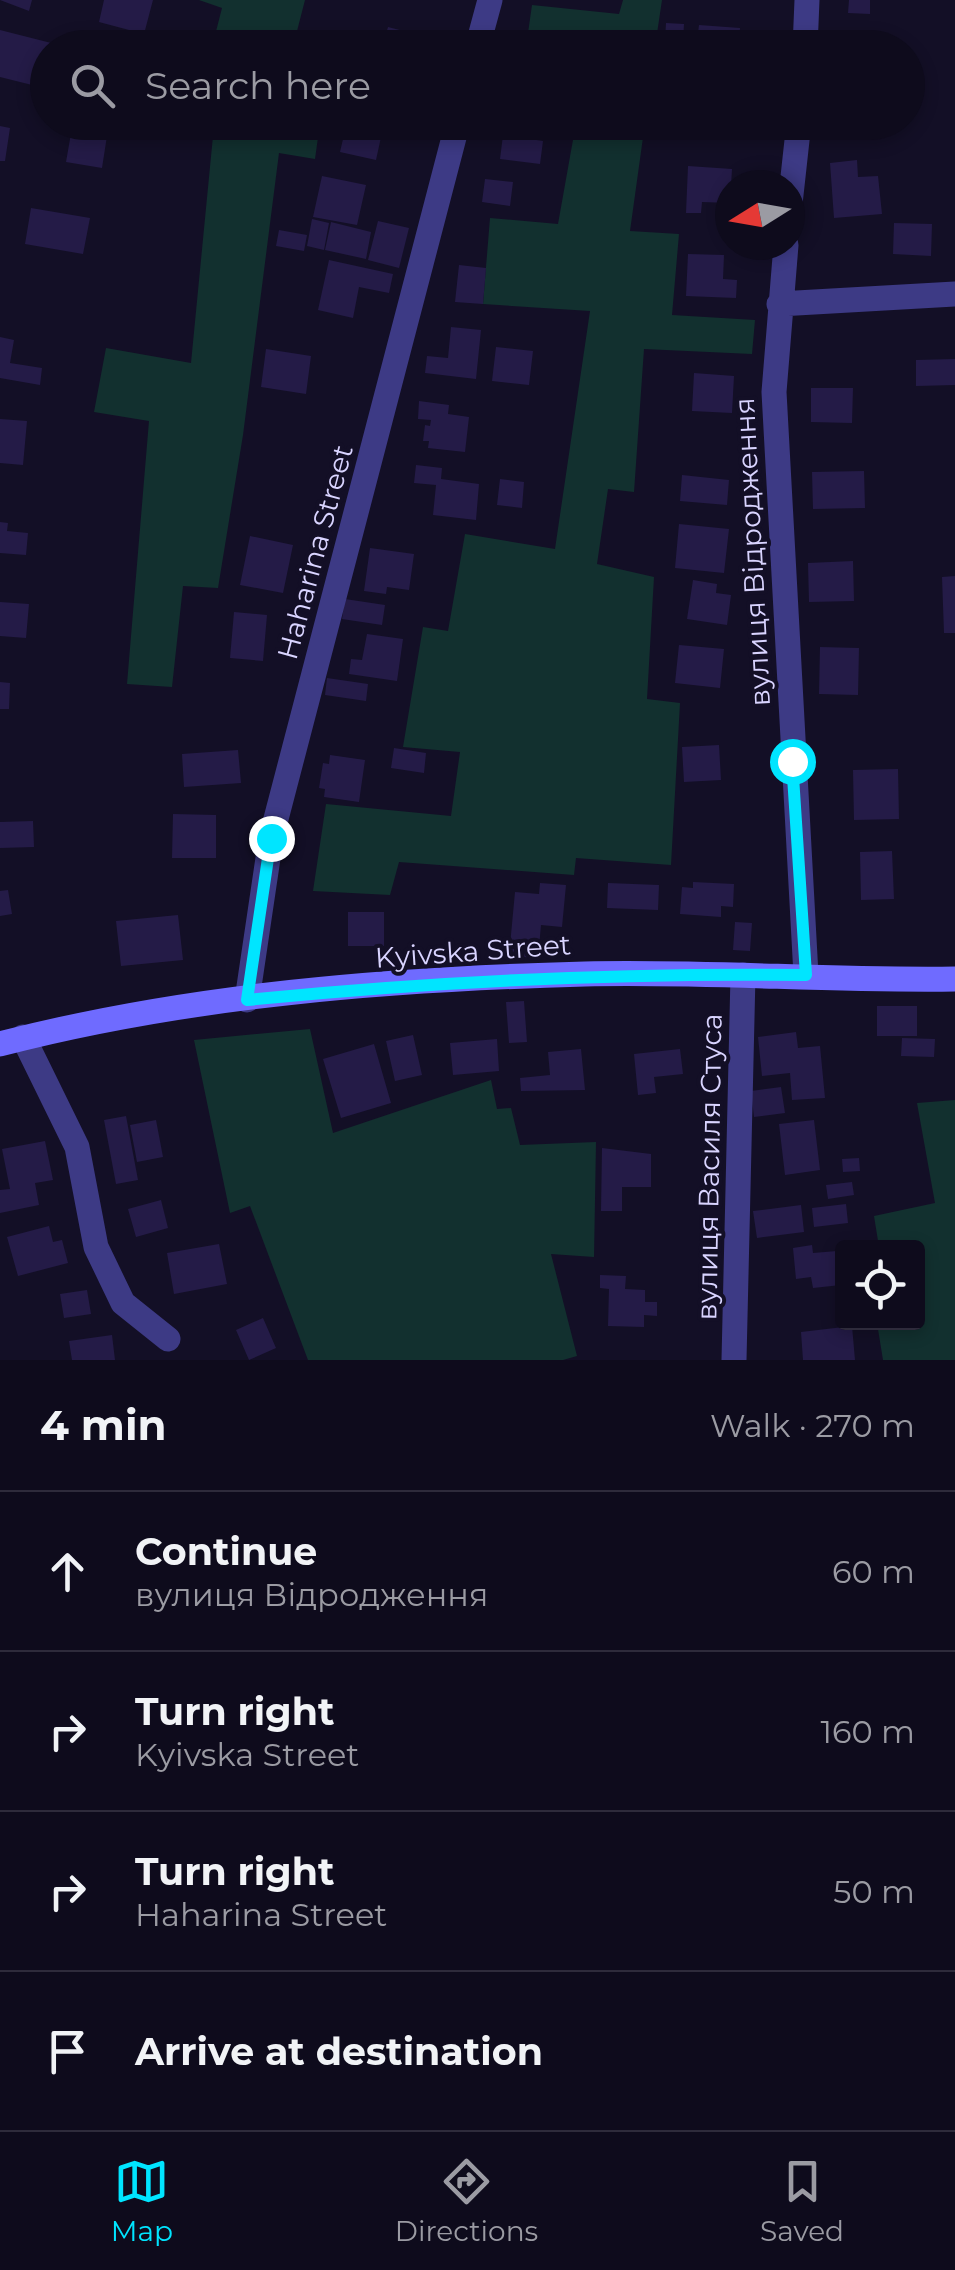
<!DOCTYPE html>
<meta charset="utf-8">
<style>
:root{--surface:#0e0b1c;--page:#1c1929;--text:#f1f3f6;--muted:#9b9ba3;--line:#2e2b3b;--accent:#00e5ff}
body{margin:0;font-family:Montserrat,sans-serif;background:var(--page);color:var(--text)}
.controls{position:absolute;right:30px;bottom:30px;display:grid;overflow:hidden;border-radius:10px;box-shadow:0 5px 15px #0003}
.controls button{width:90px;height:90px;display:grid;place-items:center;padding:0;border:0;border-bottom:2px solid var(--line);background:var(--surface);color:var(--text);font:50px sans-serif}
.compass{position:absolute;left:715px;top:170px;width:90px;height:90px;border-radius:50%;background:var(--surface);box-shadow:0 5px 15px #0003;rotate:259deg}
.stop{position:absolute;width:30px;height:30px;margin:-22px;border:8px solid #00e5ff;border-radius:50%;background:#fff}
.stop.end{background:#00e5ff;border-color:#fff;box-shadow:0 2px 10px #0008}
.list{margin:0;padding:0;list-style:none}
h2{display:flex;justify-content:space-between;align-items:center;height:130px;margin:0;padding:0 40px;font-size:42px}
h2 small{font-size:32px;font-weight:400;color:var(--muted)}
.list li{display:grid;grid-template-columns:65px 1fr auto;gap:30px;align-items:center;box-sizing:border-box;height:160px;padding:0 40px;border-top:2px solid var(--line)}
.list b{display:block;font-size:38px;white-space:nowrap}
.list p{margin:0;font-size:32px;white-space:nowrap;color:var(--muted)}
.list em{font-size:32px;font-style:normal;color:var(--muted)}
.icon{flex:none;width:55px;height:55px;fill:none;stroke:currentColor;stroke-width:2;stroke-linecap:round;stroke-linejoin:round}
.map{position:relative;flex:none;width:955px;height:1360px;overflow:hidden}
.search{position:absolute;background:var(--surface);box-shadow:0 5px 15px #0003;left:30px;right:30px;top:30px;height:110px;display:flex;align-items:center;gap:25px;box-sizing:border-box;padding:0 35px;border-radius:55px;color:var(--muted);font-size:38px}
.sheet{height:770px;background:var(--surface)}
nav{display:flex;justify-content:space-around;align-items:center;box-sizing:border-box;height:140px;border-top:2px solid var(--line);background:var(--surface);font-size:28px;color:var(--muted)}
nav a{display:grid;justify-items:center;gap:5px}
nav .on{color:var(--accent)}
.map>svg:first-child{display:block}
</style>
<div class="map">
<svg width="955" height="1360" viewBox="0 0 955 1360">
<rect width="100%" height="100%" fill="#130f26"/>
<path fill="#12302f" d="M199 0H305L296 35 330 47H212L222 8Z
M623 0H662L655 47H526L532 5 619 14Z
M193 123H320L315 159 279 153 243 435 218 588 183 586 172 687 127 684 149 421 94 412 106 348 191 363 213 136 192 129Z
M576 123H645L630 231 679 234 672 315 755 320 752 354 644 349 634 492 608 489 597 564 654 577 647 699 680 703 671 865 576 858 574 875 399 862 390 895 313 891 326 804 451 816 460 752 403 747 423 627 448 631 465 534 555 549 590 311 483 304 490 218 558 224Z
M310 1029 333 1133 491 1080 497 1109 511 1108 520 1145 596 1142 594 1257 551 1254 577 1356 563 1360H308L250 1206 230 1213 194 1040Z
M955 1100V1360H883L877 1323 918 1322V1248L879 1247 874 1216 935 1203 917 1103Z"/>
<path fill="#241b47" d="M0 0H32L29 11Z
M104 0H153L144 34 99 22Z
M849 0H870V14L848 13Z
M666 23 684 24 683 41 665 40Z
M699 25 740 28 739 45 697 41Z
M388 27 427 37 424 48H382Z
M0 30 63 46 48 48V82L38 79 36 86 0 77Z
M756 34 782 36V48H755Z
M841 36H883V48H841Z
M73 122 109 123 102 168 66 162Z
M347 122 383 128 376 160 340 152Z
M664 122H698L697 138 663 136Z
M0 126 10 128 5 161H0Z
M503 135 543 141 540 164 500 159Z
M857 160 858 177 878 176 882 214 834 218 830 163Z
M688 166 732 169 730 203 702 202 701 213H686Z
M322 176 366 185 357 225 313 217Z
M485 179 513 182 510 206 482 202Z
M31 208 90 218 83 254 25 244Z
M312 219 329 223 324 250 307 246Z
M378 221 409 228 399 268 368 260Z
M331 222 371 232 366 259 325 250Z
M894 223 932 224 931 256 893 254Z
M279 230 307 235 304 251 276 246Z
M688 254 724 255 723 279 737 280 736 298 686 296Z
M329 260 393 274 389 293 359 287 353 318 318 310Z
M459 265 486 268 483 304 455 302Z
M451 327 481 330 476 379 425 373 427 356 448 358Z
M0 337 14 340 10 363 42 368 40 385 0 378Z
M496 347 533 351 529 385 492 381Z
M266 349 311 356 306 394 261 387Z
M955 359V385L916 386V360Z
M694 373 734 376 732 413 692 411Z
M811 388H853L852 423 811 422Z
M419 401 449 405 448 414 469 417 465 452 428 448 429 441H423L425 425 430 426 431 420 418 419Z
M0 419 27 421 23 465 0 463Z
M416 465 442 468 441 479 479 484 476 520 433 515 436 485 414 483Z
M864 471 865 508 813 509 812 472Z
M682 475 729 480 727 505 680 501Z
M500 479 524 482 522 508 497 505Z
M0 522 8 523 7 531 28 533 26 555 0 553Z
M679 524 729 529 724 573 675 568Z
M250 536 293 545 283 593 240 585Z
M370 548 414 554 409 590 387 587 386 594 364 591Z
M853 561 854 601 809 602 808 563Z
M955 576V633H944L942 577Z
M693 580 717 584 716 593 731 595 727 625 687 619Z
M345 599 385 605 382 625 342 619Z
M0 602 29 604 26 638 0 636Z
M234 612 267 615 263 661 230 658Z
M367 634 403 639 397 681 349 674 351 659 362 660Z
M679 645 724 649 720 688 675 683Z
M820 647 859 648 858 695 819 694Z
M327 678 368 684 366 701 325 695Z
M0 682 10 683 9 709H0Z
M719 745 721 780 684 782 682 747Z
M394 748 426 753 424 773 391 768Z
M238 750 241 783 184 787 182 754Z
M330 755 365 760 359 802 324 797 325 789 319 788 323 763 329 764Z
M898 769 899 819 854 820 853 770Z
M173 814 216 815V858H172Z
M33 821 34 847 0 848V822Z
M892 851 894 899 861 900 860 852Z
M693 882 734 884 733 907 721 906V917L680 914 682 887 693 888Z
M540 883 566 885 562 927 541 925 538 958 509 956 515 892 539 894Z
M608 883 659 885 658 910 607 908Z
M8 890 12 914 0 916V891Z
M348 912H384V946H348Z
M178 915 183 960 121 966 116 921Z
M735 922 752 923 750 951 733 950Z
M524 1001 527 1042 509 1043 506 1002Z
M877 1006H917V1036H877Z
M796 1032 798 1048 820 1046 825 1098 792 1100 790 1073 762 1076 758 1037Z
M413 1035 422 1075 395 1081 386 1041Z
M902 1038 935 1039 934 1057 901 1056Z
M497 1039 499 1071 453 1075 450 1043Z
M374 1044 391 1103 341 1118 323 1059Z
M581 1049 585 1090 521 1091 520 1078 550 1075 548 1052Z
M680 1049 683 1074 654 1077 656 1093 638 1095 634 1054Z
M781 1087 785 1113 754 1117 751 1091Z
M126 1116 138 1180 116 1184 104 1120Z
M156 1120 163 1157 137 1162 130 1125Z
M814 1120 820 1170 785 1175 779 1124Z
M45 1141 53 1180 35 1183 39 1205 0 1213V1190L10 1189 2 1149Z
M602 1148 651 1154V1187H622V1211H601Z
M859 1158 860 1171 843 1172 842 1159Z
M852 1182 854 1195 828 1199 826 1185Z
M161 1200 168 1228 136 1237 128 1209Z
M846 1204 848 1223 814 1227 812 1208Z
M801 1205 804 1232 757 1238 753 1211Z
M49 1226 53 1242 62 1240 68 1263 18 1276 7 1237Z
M219 1244 227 1284 174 1294 167 1253Z
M812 1245 813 1253 837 1251 841 1285 813 1288 811 1277 796 1279 793 1248Z
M600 1275 626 1276 625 1289 645 1290V1302H657V1316L644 1315V1327L608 1326 609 1289 600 1288Z
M87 1290 91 1314 64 1318 60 1294Z
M263 1318 276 1348 249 1360 236 1330Z
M852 1326 855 1360H803L801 1332Z
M112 1335 115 1360H72L69 1341Z"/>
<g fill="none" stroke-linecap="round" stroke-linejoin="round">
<path stroke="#3d3a85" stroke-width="25" d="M477 48 490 0
M805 48 807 0
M790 204 799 122
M786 245 774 392 806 975
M779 304 955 294
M247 1000 271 838 458 122
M23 1037 77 1147 96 1247 123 1303 168 1339
M734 1360 743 975"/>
<path stroke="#6f6bff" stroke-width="25" d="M0 1044C188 995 391 979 585 974 708 971 832 981 955 979"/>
</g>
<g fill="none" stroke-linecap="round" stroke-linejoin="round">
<path stroke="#00e5ff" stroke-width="12" d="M271 838 247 1000C435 981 617 973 806 975L792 761"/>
</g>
<g text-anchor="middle" stroke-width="8" stroke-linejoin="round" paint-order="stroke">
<g font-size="28" fill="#d9d4ff" stroke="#130f26">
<text transform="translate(315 552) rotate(-75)" y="10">Haharina Street</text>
<text transform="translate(752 552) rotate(-93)" y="10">вулиця Відродження</text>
<text transform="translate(473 951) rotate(-4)" y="10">Kyivska Street</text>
<text transform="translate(709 1167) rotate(-89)" y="10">вулиця Василя Стуса</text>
</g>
</g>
</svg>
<div class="controls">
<button><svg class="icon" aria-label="locate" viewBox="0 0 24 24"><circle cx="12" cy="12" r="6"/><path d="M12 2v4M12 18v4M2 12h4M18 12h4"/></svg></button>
</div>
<svg class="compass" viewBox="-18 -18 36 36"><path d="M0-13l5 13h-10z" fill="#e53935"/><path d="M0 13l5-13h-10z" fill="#9b9ba3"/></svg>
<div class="stop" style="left:792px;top:761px"></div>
<div class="stop end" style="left:271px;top:838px"></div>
<div class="search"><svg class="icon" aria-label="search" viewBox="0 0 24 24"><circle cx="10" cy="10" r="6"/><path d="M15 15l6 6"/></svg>Search here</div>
</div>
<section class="sheet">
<h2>4 min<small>Walk · 270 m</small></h2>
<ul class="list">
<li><svg class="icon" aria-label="ahead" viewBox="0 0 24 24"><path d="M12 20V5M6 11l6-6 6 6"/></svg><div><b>Continue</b><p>вулиця Відродження</p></div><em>60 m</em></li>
<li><svg class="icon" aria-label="right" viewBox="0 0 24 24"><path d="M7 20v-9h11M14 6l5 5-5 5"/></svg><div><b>Turn right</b><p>Kyivska Street</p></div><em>160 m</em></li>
<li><svg class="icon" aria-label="right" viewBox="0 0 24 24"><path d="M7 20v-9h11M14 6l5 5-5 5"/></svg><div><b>Turn right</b><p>Haharina Street</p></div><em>50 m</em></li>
<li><svg class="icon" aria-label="arrive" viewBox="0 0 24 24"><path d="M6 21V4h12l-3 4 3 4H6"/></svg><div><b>Arrive at destination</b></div></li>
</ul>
</section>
<nav>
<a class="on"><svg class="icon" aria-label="map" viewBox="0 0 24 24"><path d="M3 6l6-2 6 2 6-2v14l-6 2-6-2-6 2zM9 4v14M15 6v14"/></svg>Map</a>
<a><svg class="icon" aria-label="directions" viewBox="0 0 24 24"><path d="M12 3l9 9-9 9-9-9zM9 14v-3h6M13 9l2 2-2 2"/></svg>Directions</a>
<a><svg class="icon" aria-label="saved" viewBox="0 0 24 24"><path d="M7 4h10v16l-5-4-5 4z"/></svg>Saved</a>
</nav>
